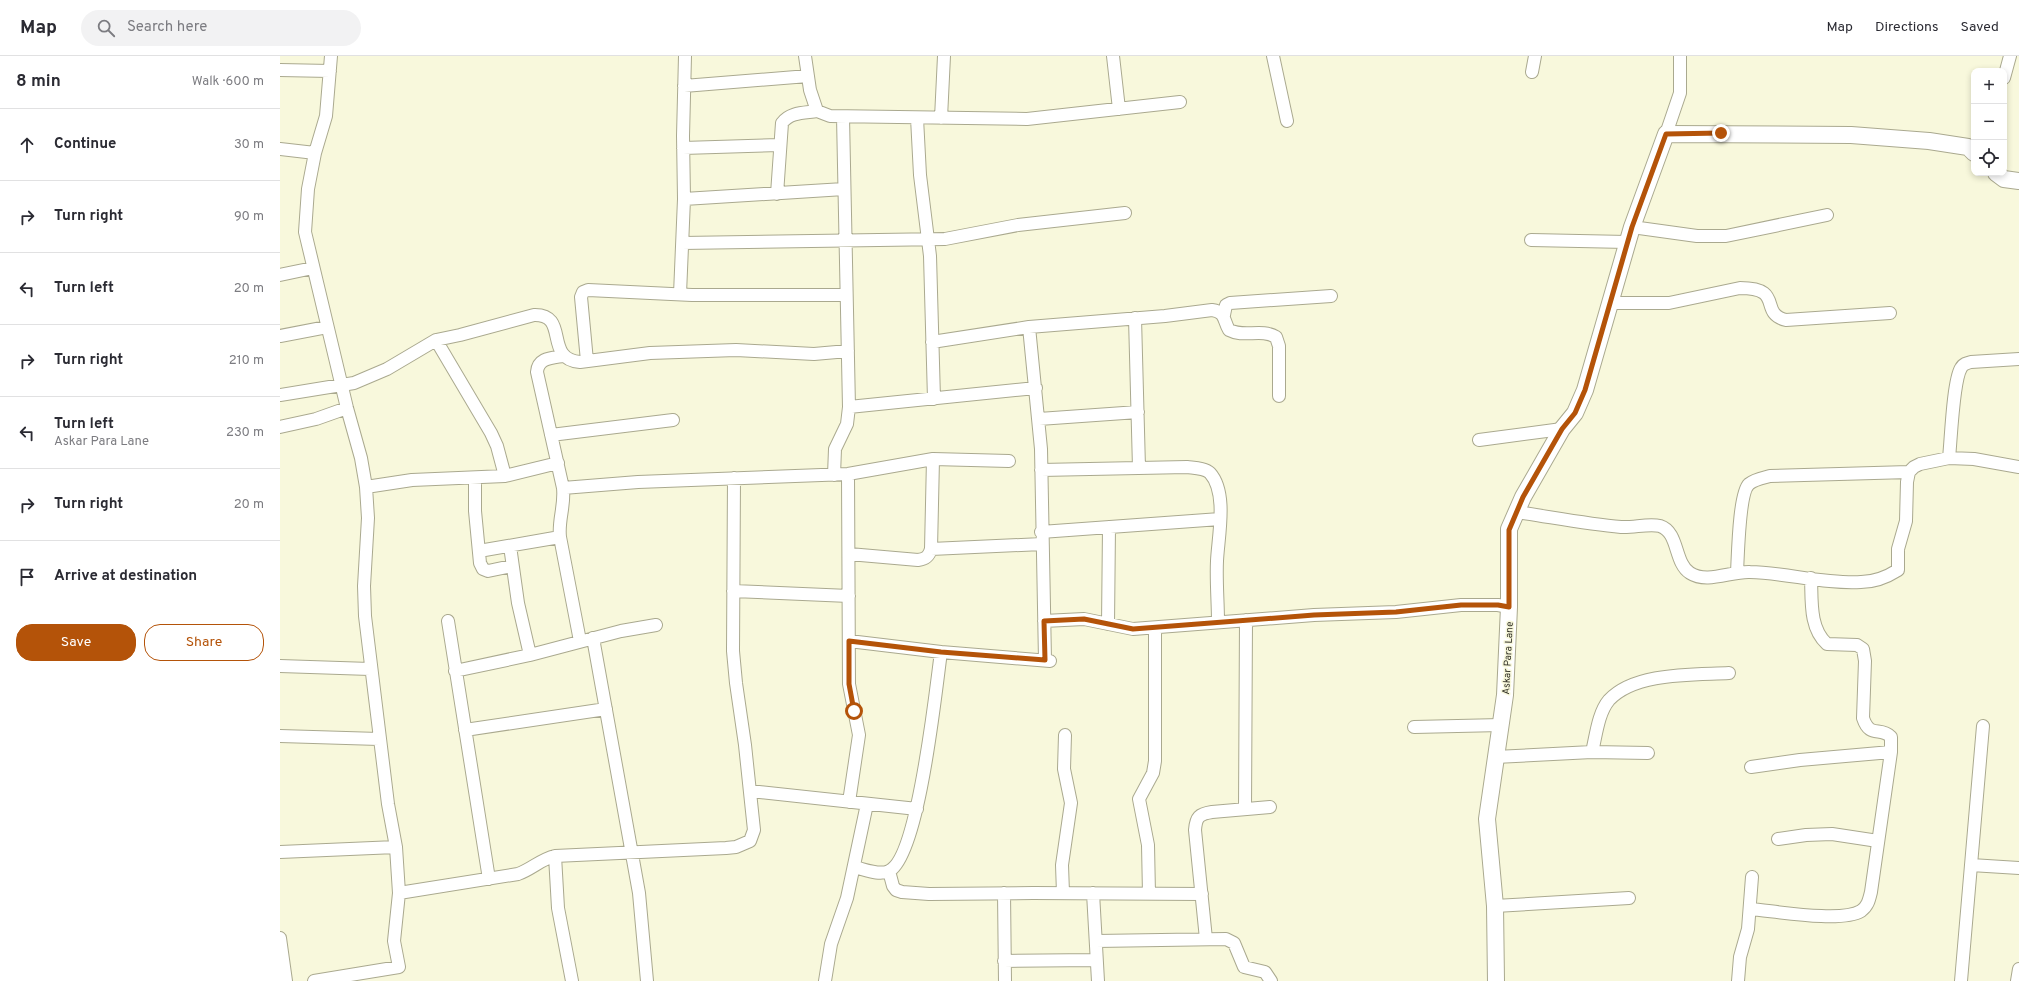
<!DOCTYPE html>
<meta charset="utf-8">
<style>
:root{--surface:#fff;--page:#f2f2f3;--text:#2b2b33;--muted:#7c7c81;--line:#e1e1e2;--accent:#b45309}
body{margin:0;font-family:Overpass,sans-serif;background:var(--page);color:var(--text)}
.controls{position:absolute;right:12px;top:12px;display:grid;overflow:hidden;border-radius:8px;box-shadow:0 2px 6px #0003}
.controls button{width:36px;height:36px;display:grid;place-items:center;padding:0;border:0;border-bottom:1px solid var(--line);background:var(--surface);color:var(--text);font:20px sans-serif}
.stop{position:absolute;width:12px;height:12px;margin:-9px;border:3px solid #b45309;border-radius:50%;background:#fff}
.stop.end{background:#b45309;border-color:#fff;box-shadow:0 1px 4px #0008}
.list{margin:0;padding:0;list-style:none}
h2{display:flex;justify-content:space-between;align-items:center;height:52px;margin:0;padding:0 16px;font-size:17px}
h2 small{font-size:13px;font-weight:400;color:var(--muted)}
.list li{display:grid;grid-template-columns:26px 1fr auto;gap:12px;align-items:center;box-sizing:border-box;height:72px;padding:0 16px;border-top:1px solid var(--line)}
.list b{display:block;font-size:15px;white-space:nowrap}
.list p{margin:0;font-size:13px;white-space:nowrap;color:var(--muted)}
.list em{font-size:13px;font-style:normal;color:var(--muted)}
.actions{display:flex;gap:8px;padding:12px 16px}
.actions a{flex:1;padding:9px 0;border:1px solid var(--accent);border-radius:16px;text-align:center;font-size:14px;color:var(--accent)}
.actions .main{background:var(--accent);color:#fff}
.icon{flex:none;width:22px;height:22px;fill:none;stroke:currentColor;stroke-width:2;stroke-linecap:round;stroke-linejoin:round}
.map{position:relative;flex:none;width:1739px;height:925px;overflow:hidden}
header{display:flex;align-items:center;gap:24px;box-sizing:border-box;height:56px;padding:0 20px;background:var(--surface);border-bottom:1px solid var(--line)}
header strong{font-size:19px}
nav{display:flex;gap:22px;margin-inline-start:auto;font-size:14px}
.search{width:280px;height:36px;background:var(--page);display:flex;align-items:center;gap:10px;box-sizing:border-box;padding:0 14px;border-radius:22px;color:var(--muted);font-size:15px}
main{display:flex}
aside{flex:1;background:var(--surface)}
.map>svg:first-child{display:block}
</style>
<header>
<strong>Map</strong>
<div class="search"><svg class="icon" aria-label="search" viewBox="0 0 24 24"><circle cx="10" cy="10" r="6"/><path d="M15 15l6 6"/></svg>Search here</div>
<nav><a>Map</a><a>Directions</a><a>Saved</a></nav>
</header>
<main>
<aside>
<h2>8 min<small>Walk · 600 m</small></h2>
<ul class="list">
<li><svg class="icon" aria-label="ahead" viewBox="0 0 24 24"><path d="M12 20V5M6 11l6-6 6 6"/></svg><div><b>Continue</b></div><em>30 m</em></li>
<li><svg class="icon" aria-label="right" viewBox="0 0 24 24"><path d="M7 20v-9h11M14 6l5 5-5 5"/></svg><div><b>Turn right</b></div><em>90 m</em></li>
<li><svg class="icon" aria-label="left" viewBox="0 0 24 24"><path d="M17 20v-9H6M10 6l-5 5 5 5"/></svg><div><b>Turn left</b></div><em>20 m</em></li>
<li><svg class="icon" aria-label="right" viewBox="0 0 24 24"><path d="M7 20v-9h11M14 6l5 5-5 5"/></svg><div><b>Turn right</b></div><em>210 m</em></li>
<li><svg class="icon" aria-label="left" viewBox="0 0 24 24"><path d="M17 20v-9H6M10 6l-5 5 5 5"/></svg><div><b>Turn left</b><p>Askar Para Lane</p></div><em>230 m</em></li>
<li><svg class="icon" aria-label="right" viewBox="0 0 24 24"><path d="M7 20v-9h11M14 6l5 5-5 5"/></svg><div><b>Turn right</b></div><em>20 m</em></li>
<li><svg class="icon" aria-label="arrive" viewBox="0 0 24 24"><path d="M6 21V4h12l-3 4 3 4H6"/></svg><div><b>Arrive at destination</b></div></li>
</ul>
<div class="actions"><a class="main">Save</a><a>Share</a></div>
</aside>
<div class="map">
<svg width="1739" height="925" viewBox="0 0 1739 925">
<rect width="100%" height="100%" fill="#f8f8dc"/>
<g fill="none" stroke-linecap="round" stroke-linejoin="round">
<defs>
<path id="minor" d="M525 0 530 34 537 55 550 60 747 63 900 46
M833 0 839 53
M993 0 1007 65
M0 14 50 15
M1252 16 1255 0
M1724 22 1730 0
M404 30 528 20
M637 62 640 119 650 200 654 343
M661 62 664 0
M1386 78 1400 37V0
M403 92 499 89
M0 93 35 97
M497 138 502 67C510 56 524 57 537 55
M404 143 564 133
M1352 171 1417 180H1446L1547 159
M1251 184 1347 186
M402 187 665 183 738 169 845 157
M0 219 33 212
M400 238 404 143 403 80 405 0
M1331 247H1389L1460 232C1505 232 1478 257 1506 264L1610 257
M944 259 946 249 950 247 1051 240
M855 262 859 412
M749 271 761 393 765 604
M0 280 47 271
M156 284 211 377 217 390 225 420
M652 286 749 271 885 260 932 254C946 256 943 264 949 274 964 282 981 272 996 281L999 290V340
M283 300C271 302 258 302 257 316L283 432C285 450 278 464 280 481L300 585
M307 305 301 241 303 236 308 234 412 239H566
M0 339 74 327 107 313 156 284 180 279 254 259C290 258 263 303 300 306L370 297 456 294 534 298 568 295
M569 351 756 332
M759 363 858 356
M0 371 36 363 67 352
M271 379 393 364
M1199 384 1282 373
M1669 402C1671 384 1673 325 1681 312 1683 308 1687 307 1691 306L1739 303
M761 414 907 411C914 412 925 412 930 417 948 437 938 481 937 505 936 525 938 546 938 566
M568 418 569 628 579 679 569 746
M554 419 555 393 567 368 569 351 563 61
M195 423V455L200 507 203 513 208 515 232 510
M86 431 132 424 225 420 278 407
M283 432 358 426 568 418 653 403 729 405
M1236 456C1271 461 1306 468 1341 471 1353 472 1369 467 1380 470 1399 476 1394 507 1410 517 1427 528 1451 515 1470 516 1507 517 1544 528 1581 526 1594 526 1607 521 1618 514V493L1626 465 1627 426 1629 416 1634 411 1640 408 1669 402 1694 403 1739 411
M761 476 940 463
M230 490 238 547 250 599
M651 493 762 488
M199 495 280 481
M569 498 638 504C646 503 649 500 651 493L653 403
M1457 516C1458 500 1459 437 1469 428 1475 423 1483 422 1490 420L1629 416
M453 535 569 540
M168 565 209 823
M764 565 804 563 853 573 1034 559 1116 556 1181 549H1218L1229 551
M828 568 829 471
M313 582 359 837 367 925
M569 585 661 596 770 605
M0 610 90 613
M175 615 250 599 341 575 376 569
M1134 671 1221 669
M185 674 326 653
M0 680 99 683
M1312 696C1316 680 1318 657 1329 644 1355 616 1413 619 1449 617
M1215 701 1312 696 1368 697
M1471 711 1520 704 1611 696
M470 735 637 753
M965 753 966 564
M1498 783 1526 779 1552 778 1598 785
M0 796 116 791
M275 800 278 852 292 925
M1691 809 1739 812
M574 811C584 813 599 820 609 815 639 801 656 631 661 596
M609 815 613 830 616 834 622 836 649 838 753 837 922 838
M119 837 238 818C252 813 261 803 275 800L446 792 456 791 470 785 474 774 465 689 456 627 453 595 454 422
M724 837 725 925
M783 837 782 809 791 747 784 713 785 679
M813 837 818 925
M869 838 868 789 859 743 873 717 875 705V572
M1215 850 1349 842
M1470 853C1495 855 1561 867 1581 855 1588 850 1589 844 1591 836L1611 696V681C1600 670 1590 683 1583 662L1585 605 1583 593 1577 589 1547 588C1529 572 1532 544 1531 522
M0 882 6 925
M926 883 915 774C916 761 919 758 932 756L990 751
M816 885 946 883 954 887 964 911 985 916 991 925
M724 905 816 904
M34 925 119 911 114 885 119 837 116 791 108 748 85 560 84 530 88 462 86 431 81 402 67 352 25 176 28 133 35 97 46 60 51 0
M545 925 551 888 567 842 587 748
M1458 925 1460 901 1468 873 1472 821
M1681 925 1703 670
M1737 925 1739 913"/>
<path id="tertiary" d="M1716 117 1724 123 1739 125
M1216 925 1215 850 1207 763 1225 639 1229 551V473L1243 441 1282 373 1295 357 1305 334 1352 171 1386 78 1571 79 1649 85 1688 91 1694 97"/>
</defs>
<use href="#minor" stroke="#aaa98f" stroke-width="14"/>
<use href="#tertiary" stroke="#aaa98f" stroke-width="18"/>
<use href="#minor" stroke="#fff" stroke-width="12"/>
<use href="#tertiary" stroke="#fff" stroke-width="16"/>
</g>
<g fill="none" stroke-linecap="round" stroke-linejoin="round">
<path stroke="#b45309" stroke-width="5" d="M574 655 569 628V585L661 596 765 604 764 565 804 563 853 573 1034 559 1116 556 1181 549H1218L1229 551V474L1243 441 1282 373 1295 357 1305 334 1352 171 1386 78 1441 77"/>
</g>
<g text-anchor="middle" stroke-width="3" stroke-linejoin="round" paint-order="stroke">
<g font-size="10" fill="#323127" stroke="#f8f8dc">
<text transform="translate(1227 602) rotate(-87)" y="4">Askar Para Lane</text>
</g>
</g>
</svg>
<div class="controls">
<button>+</button>
<button>−</button>
<button><svg class="icon" aria-label="locate" viewBox="0 0 24 24"><circle cx="12" cy="12" r="6"/><path d="M12 2v4M12 18v4M2 12h4M18 12h4"/></svg></button>
</div>
<div class="stop" style="left:574px;top:655px"></div>
<div class="stop end" style="left:1441px;top:77px"></div>
</div>
</main>
